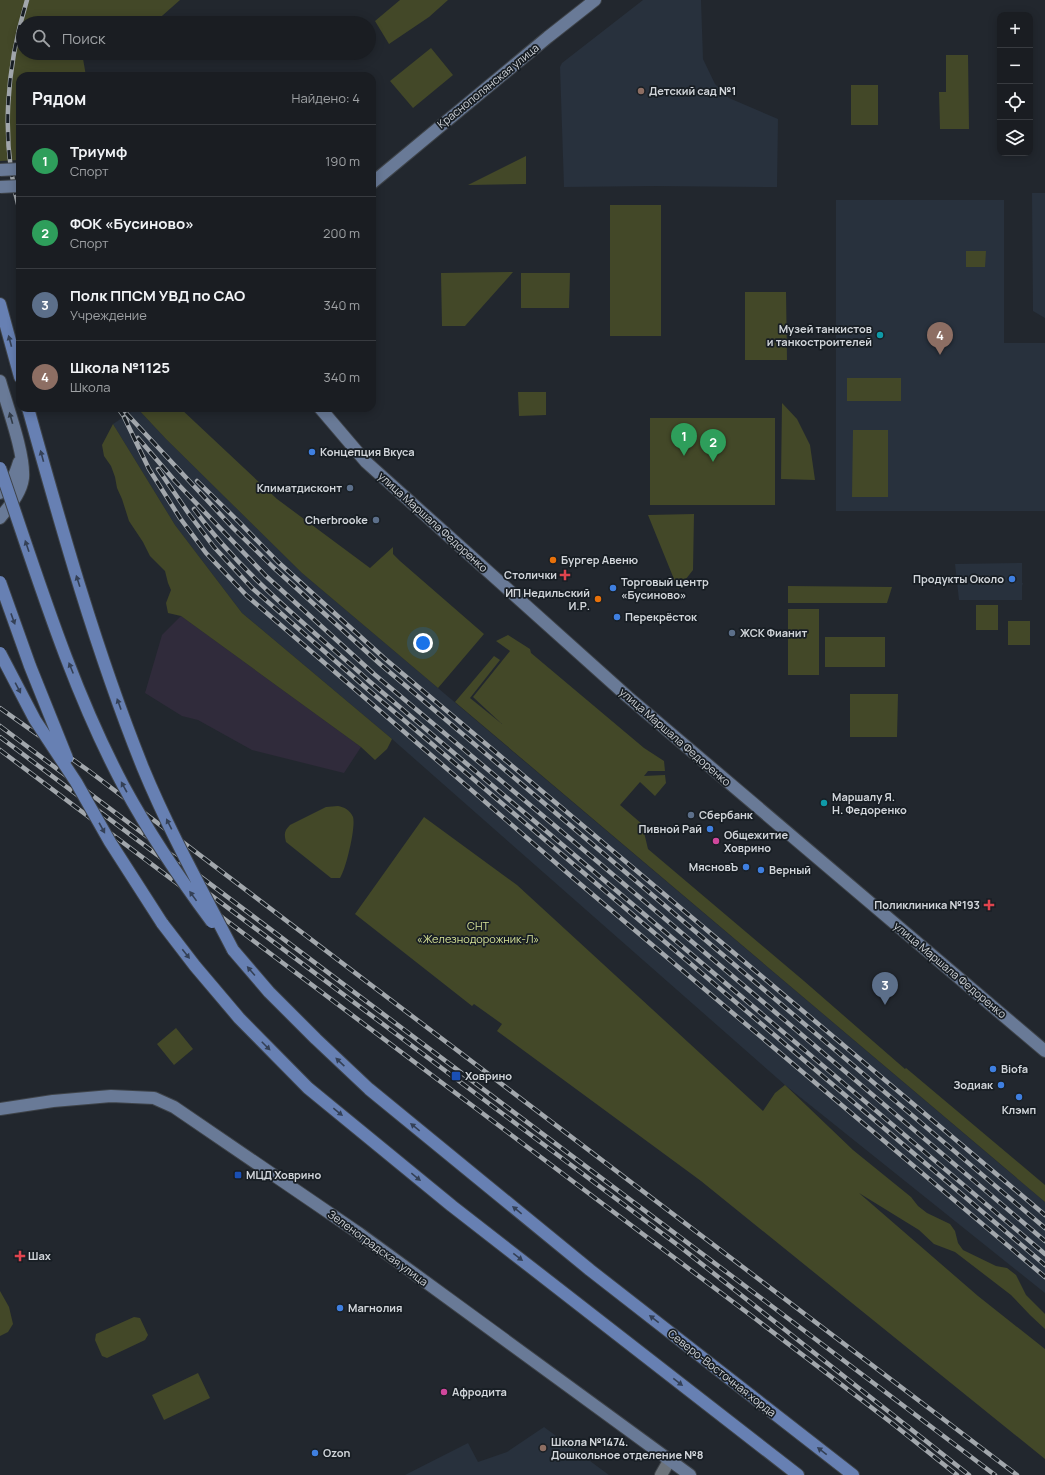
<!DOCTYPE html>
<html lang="ru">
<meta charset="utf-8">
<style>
:root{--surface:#1a1d22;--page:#272a2f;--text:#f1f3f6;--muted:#9fa2a5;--line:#383b40;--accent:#8c9099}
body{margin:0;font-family:Manrope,sans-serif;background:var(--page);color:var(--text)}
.controls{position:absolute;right:12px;top:12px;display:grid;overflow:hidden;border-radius:8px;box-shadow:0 2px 10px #0003}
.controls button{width:36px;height:36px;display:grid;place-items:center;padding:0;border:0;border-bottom:1px solid var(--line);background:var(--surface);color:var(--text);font:20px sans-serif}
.you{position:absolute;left:423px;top:643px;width:14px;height:14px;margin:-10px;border:3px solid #fff;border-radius:50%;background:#1a73e8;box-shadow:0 0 0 6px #1a73e833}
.badge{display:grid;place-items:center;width:26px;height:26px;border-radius:50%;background:var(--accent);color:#fff;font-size:13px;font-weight:700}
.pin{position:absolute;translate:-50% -33px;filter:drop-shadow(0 1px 2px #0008)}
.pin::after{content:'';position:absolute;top:21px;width:14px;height:12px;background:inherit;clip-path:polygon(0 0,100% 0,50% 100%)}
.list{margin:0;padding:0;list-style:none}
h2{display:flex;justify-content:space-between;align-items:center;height:52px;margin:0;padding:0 16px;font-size:17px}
h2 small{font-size:13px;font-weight:400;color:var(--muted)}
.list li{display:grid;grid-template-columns:26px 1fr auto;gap:12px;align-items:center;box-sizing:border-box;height:72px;padding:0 16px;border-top:1px solid var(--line)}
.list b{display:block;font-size:15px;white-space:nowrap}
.list p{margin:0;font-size:13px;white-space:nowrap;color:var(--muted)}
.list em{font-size:13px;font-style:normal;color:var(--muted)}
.icon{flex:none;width:22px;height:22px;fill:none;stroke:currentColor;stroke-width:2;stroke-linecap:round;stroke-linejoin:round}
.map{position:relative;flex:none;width:1045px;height:1475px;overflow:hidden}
.search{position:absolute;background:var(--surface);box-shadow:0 2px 10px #0003;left:16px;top:16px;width:360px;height:44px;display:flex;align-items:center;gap:10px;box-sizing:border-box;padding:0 14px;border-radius:22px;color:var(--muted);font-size:15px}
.panel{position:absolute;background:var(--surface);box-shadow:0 2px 10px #0003;left:16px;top:72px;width:360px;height:340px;border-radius:12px}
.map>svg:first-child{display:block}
</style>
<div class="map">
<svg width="1045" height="1475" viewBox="0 0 1045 1475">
<rect width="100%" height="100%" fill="#22272e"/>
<path fill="#28313d" d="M643 0H701L703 59 715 84 729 98 778 119 777 187 653 186 564 187 560 67 562 63Z
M1032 193H1045V318L1033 311Z
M836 200H1004V343H1045V511H836Z
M137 408 166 439 302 573 1045 1202V1293L785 1085 392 739 242 613 175 525 113 424Z
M1022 563V583H1023L1022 586V600H959L955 564Z
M544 1427 609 1475H405L468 1443 478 1462 507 1452Z"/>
<path fill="#302b3b" d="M181 616 361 747 344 773 252 750 198 720 182 716 145 693 162 635Z"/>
<path fill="#434828" d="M0 0H180L154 23H23V53H82L86 76H20V160L0 161Z
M400 0H448L429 17 389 44 375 21Z
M431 48 453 75 413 108 390 81Z
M946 55H968L969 129H940L939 92H946Z
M851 85H878V125H851Z
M526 156V184L468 185Z
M610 205H661V336H610Z
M966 251H986L985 267H966Z
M513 272 465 326H442L441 273Z
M521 273H570L569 308H521Z
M745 292H786L787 360H745Z
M847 378H901V401H847Z
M518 392H546V415L519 416Z
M782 403 797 419 810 445 815 480 781 479Z
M137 408H180L277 499 370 568 393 547V554L400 561 484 634 438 688 302 573 166 439Z
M650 418H775V505H650Z
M113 424 175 525 242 613 392 739 387 749 375 760 361 747 181 616 168 613 166 603 171 590 168 583 165 571 150 556 143 542 129 521 122 499 117 488 115 477 111 466 104 456 102 445Z
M853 430H888V497H852Z
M694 514 693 570 678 589 648 515Z
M788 586 892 587 887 603H788Z
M976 605H998V630H976Z
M788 609H819V675H788Z
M1008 621H1030V645H1008Z
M508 635 530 649 531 653 644 748 664 761 665 771H648L644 776 665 775 666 783 655 796 640 782 620 805 642 824 648 849 804 981 905 1069 906 1068 1045 1185V1202L455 702 494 656 500 660 470 698 502 724 473 697 510 651 496 641Z
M825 637H885V667H825Z
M850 694H898L897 737H850Z
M338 806C344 807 350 810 353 817 356 827 346 869 340 878H331L286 842C284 834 284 831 290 825L326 807Z
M424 817 517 885 763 1111 775 1093 785 1085 853 1150 911 1197 918 1206 927 1213 950 1224 955 1231 958 1243 963 1250 996 1266 1007 1268 1016 1275 1026 1295 1045 1314V1329L1030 1315 1011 1295 955 1252 934 1244 919 1230 859 1193 978 1296 1045 1349V1459L701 1181 497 1031 502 1024 474 1004 472 1006 355 914Z
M176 1028 193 1049 174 1065 157 1044Z
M0 1291 9 1307 13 1324 8 1332 0 1336Z
M134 1317 140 1318 148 1335 145 1340 107 1358 102 1356 95 1340 96 1334Z
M198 1373 210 1398 164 1420 152 1395Z"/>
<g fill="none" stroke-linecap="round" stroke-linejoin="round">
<defs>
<path id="street" d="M661 1475 669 1461"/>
<path id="secondary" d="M372 183 548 37 595 0
M0 381C7 406 25 454 23 478 21 494 9 506 0 518
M320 408 366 462 628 697 1045 1051
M0 493C11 485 15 475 19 462
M0 1109 53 1101 111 1096 154 1098 174 1107 360 1234 690 1475"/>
<path id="primary" d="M0 304 20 377
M162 923 195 966 239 1018 308 1088 452 1206 798 1475
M233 950 269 992 316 1039 369 1089 590 1270 853 1475"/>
</defs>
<use href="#street" stroke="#3e4349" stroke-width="14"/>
<use href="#secondary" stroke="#3e4349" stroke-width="14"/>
<use href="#primary" stroke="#3e4349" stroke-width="14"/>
<use href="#street" stroke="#6c737b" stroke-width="12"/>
<use href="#secondary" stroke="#697a97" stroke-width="12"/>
<use href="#primary" stroke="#6780b3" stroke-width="12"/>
<defs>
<path id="rail" d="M20 212C0 143 6 68 27 0
M118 408 127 421
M126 413 233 528 273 567 380 664 1045 1228
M124 417 149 469 180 518 206 553 247 596 579 883 1045 1277
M138 438 175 481 266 576 374 674 598 862 1045 1241
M158 469 189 514 214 547 252 588 365 687 1045 1265
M197 481 239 522 278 562 384 658 1045 1215
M194 509C242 575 309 627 369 681L1045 1254
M0 708 89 771 1017 1475
M0 726 769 1304 995 1475
M0 737 679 1246 969 1475
M0 750 757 1320 893 1424 957 1475"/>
</defs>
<use href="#rail" stroke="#a2a7ac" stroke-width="4.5"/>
<use href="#rail" stroke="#181e24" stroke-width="3" stroke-dasharray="9" stroke-linecap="butt"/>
<defs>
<path id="secondary-bridge" d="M0 170 20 169
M0 187 20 186"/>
<path id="primary-bridge" d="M28 408C62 530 96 651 143 768 169 831 202 890 233 950
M0 468C37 575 70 685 123 785 149 833 180 879 212 922
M0 582 30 666 67 758
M0 653 35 720 76 782 110 842 162 923"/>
</defs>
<use href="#secondary-bridge" stroke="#3e4349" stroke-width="14" stroke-linecap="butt"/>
<use href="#primary-bridge" stroke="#3e4349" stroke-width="14" stroke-linecap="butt"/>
<use href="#secondary-bridge" stroke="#697a97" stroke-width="12"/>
<use href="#primary-bridge" stroke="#6780b3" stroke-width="12"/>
</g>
<defs><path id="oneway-solid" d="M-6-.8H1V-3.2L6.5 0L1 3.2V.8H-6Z"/></defs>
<g fill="#344056">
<use href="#oneway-solid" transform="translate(10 341) rotate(-105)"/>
<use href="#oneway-solid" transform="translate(42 456) rotate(-105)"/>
<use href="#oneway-solid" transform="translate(27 546) rotate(-109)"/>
<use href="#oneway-solid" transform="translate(78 581) rotate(-108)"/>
<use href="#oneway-solid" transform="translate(13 619) rotate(70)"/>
<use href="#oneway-solid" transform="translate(71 668) rotate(-112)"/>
<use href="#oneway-solid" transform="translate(18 688) rotate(62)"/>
<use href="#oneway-solid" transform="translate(119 704) rotate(-110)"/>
<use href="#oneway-solid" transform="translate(124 787) rotate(-119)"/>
<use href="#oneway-solid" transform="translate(169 824) rotate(-117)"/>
<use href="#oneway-solid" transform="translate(102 828) rotate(61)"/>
<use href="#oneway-solid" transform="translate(193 896) rotate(-126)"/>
<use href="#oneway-solid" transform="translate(186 954) rotate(52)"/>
<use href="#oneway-solid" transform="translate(251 971) rotate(-131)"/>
<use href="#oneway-solid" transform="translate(266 1046) rotate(45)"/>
<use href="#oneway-solid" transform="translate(340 1062) rotate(-137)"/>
<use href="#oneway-solid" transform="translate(338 1112) rotate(39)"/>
<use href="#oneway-solid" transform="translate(415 1127) rotate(-141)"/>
<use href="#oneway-solid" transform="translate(416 1177) rotate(39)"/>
<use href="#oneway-solid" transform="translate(517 1210) rotate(-141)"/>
<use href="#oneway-solid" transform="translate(518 1257) rotate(38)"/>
<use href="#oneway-solid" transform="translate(654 1319) rotate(-142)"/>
<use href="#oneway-solid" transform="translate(678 1382) rotate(38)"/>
<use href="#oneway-solid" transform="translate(822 1451) rotate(-142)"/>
</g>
<use fill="#303a46" href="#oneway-solid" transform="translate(11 418) rotate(-106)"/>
<g fill="#8d6e63" stroke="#181e24" stroke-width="1.5">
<circle cx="641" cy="91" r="4"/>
<circle cx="543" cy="1448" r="4"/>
</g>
<g fill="#0f9aa8" stroke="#181e24" stroke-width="1.5">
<circle cx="880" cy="335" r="4"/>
<circle cx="824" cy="803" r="4"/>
</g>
<g fill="#3f7fe0" stroke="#181e24" stroke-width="1.5">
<circle cx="312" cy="452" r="4"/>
<circle cx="1012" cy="579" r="4"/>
<circle cx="613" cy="588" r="4"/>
<circle cx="617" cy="617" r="4"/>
<circle cx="710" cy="829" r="4"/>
<circle cx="746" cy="867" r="4"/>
<circle cx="761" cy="870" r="4"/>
<circle cx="993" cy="1069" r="4"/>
<circle cx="1001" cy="1085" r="4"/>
<circle cx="1019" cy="1097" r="4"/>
<circle cx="340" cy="1308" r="4"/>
<circle cx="315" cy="1453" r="4"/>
</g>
<g fill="#5c6f8a" stroke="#181e24" stroke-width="1.5">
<circle cx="350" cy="488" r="4"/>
<circle cx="376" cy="520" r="4"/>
<circle cx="732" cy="633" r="4"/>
<circle cx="691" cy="815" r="4"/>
</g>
<g fill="#e8710a" stroke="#181e24" stroke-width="1.5">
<circle cx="553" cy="560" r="4"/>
<circle cx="598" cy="599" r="4"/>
</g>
<g fill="#e0444e" stroke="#181e24" stroke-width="1.5">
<path d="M563 569h4v4h4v4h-4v4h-4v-4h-4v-4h4z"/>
<path d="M987 899h4v4h4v4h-4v4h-4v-4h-4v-4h4z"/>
<path d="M18 1250h4v4h4v4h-4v4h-4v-4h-4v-4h4z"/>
</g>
<g fill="#d1479c" stroke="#181e24" stroke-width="1.5">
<circle cx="716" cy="841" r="4"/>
<circle cx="444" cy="1392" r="4"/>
</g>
<g fill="#1a4fb4" stroke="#181e24" stroke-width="1.5">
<rect x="451" y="1071" width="10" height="10" rx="2"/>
<rect x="234" y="1171" width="8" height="8" rx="2"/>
</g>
<g text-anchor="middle" stroke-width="3.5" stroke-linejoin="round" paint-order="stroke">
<g font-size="11" fill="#d1d5da" stroke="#181e24">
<text transform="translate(488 86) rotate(-39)" y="4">Краснополянская улица</text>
<text transform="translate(433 522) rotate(42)" y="4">улица Маршала Федоренко</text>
<text transform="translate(675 737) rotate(41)" y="4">улица Маршала Федоренко</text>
<text transform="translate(950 970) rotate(40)" y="4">улица Маршала Федоренко</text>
<text transform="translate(378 1248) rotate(36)" y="4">Зеленоградская улица</text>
<text transform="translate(722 1373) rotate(38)" y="4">Северо-Восточная хорда</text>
</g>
<g font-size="11" font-weight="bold" fill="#d1d5da" stroke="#181e24" text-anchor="start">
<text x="649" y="95">Детский сад №1</text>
<text x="872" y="333" text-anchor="end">Музей танкистов<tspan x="872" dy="13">и танкостроителей</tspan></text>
<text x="320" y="456">Концепция Вкуса</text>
<text x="342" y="492" text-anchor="end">Климатдисконт</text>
<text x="368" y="524" text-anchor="end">Cherbrooke</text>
<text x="561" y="564">Бургер Авеню</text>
<text x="557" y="579" text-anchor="end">Столички</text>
<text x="1004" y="583" text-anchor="end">Продукты Около</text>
<text x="621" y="586">Торговый центр<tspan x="621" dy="13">«Бусиново»</tspan></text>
<text x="590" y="597" text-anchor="end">ИП Недильский<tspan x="590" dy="13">И.Р.</tspan></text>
<text x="625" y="621">Перекрёсток</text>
<text x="740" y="637">ЖСК Фианит</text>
<text x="832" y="801">Маршалу Я.<tspan x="832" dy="13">Н. Федоренко</tspan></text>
<text x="699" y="819">Сбербанк</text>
<text x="702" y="833" text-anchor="end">Пивной Рай</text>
<text x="724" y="839">Общежитие<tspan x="724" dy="13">Ховрино</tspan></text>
<text x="738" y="871" text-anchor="end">МясновЪ</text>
<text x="769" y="874">Верный</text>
<text x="980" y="909" text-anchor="end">Поликлиника №193</text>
<text x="1001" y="1073">Biofa</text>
<text x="465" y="1080">Ховрино</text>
<text x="993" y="1089" text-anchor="end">Зодиак</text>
<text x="1019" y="1114" text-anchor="middle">Клэмп</text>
<text x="246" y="1179">МЦД Ховрино</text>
<text x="28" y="1260">Шах</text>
<text x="348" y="1312">Магнолия</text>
<text x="452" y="1396">Афродита</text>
<text x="551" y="1446">Школа №1474.<tspan x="551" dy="13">Дошкольное отделение №8</tspan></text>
<text x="323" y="1457">Ozon</text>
</g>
<g font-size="11" fill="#d6e296" stroke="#181e24">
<text x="478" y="930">СНТ<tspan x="478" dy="13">«Железнодорожник-Л»</tspan></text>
</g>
</g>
</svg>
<div class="controls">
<button>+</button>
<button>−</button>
<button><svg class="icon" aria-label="locate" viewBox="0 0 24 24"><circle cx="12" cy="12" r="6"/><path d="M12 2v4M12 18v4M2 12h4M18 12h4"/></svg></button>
<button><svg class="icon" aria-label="layers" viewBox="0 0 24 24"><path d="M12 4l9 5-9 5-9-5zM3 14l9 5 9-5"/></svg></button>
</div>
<div class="you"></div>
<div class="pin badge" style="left:684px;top:456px;background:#2e9e5b">1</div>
<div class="pin badge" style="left:713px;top:462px;background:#2e9e5b">2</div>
<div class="pin badge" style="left:885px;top:1005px;background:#5c6f8a">3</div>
<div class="pin badge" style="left:940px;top:355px;background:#8d6e63">4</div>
<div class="search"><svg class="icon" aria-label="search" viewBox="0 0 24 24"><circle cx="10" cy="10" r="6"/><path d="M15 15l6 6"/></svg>Поиск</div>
<section class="panel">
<h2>Рядом<small>Найдено: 4</small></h2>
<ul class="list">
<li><span class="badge" style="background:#2e9e5b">1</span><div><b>Триумф</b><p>Спорт</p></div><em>190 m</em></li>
<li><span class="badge" style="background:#2e9e5b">2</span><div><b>ФОК «Бусиново»</b><p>Спорт</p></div><em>200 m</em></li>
<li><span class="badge" style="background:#5c6f8a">3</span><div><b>Полк ППСМ УВД по САО</b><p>Учреждение</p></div><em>340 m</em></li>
<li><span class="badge" style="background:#8d6e63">4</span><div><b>Школа №1125</b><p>Школа</p></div><em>340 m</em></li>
</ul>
</section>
</div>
